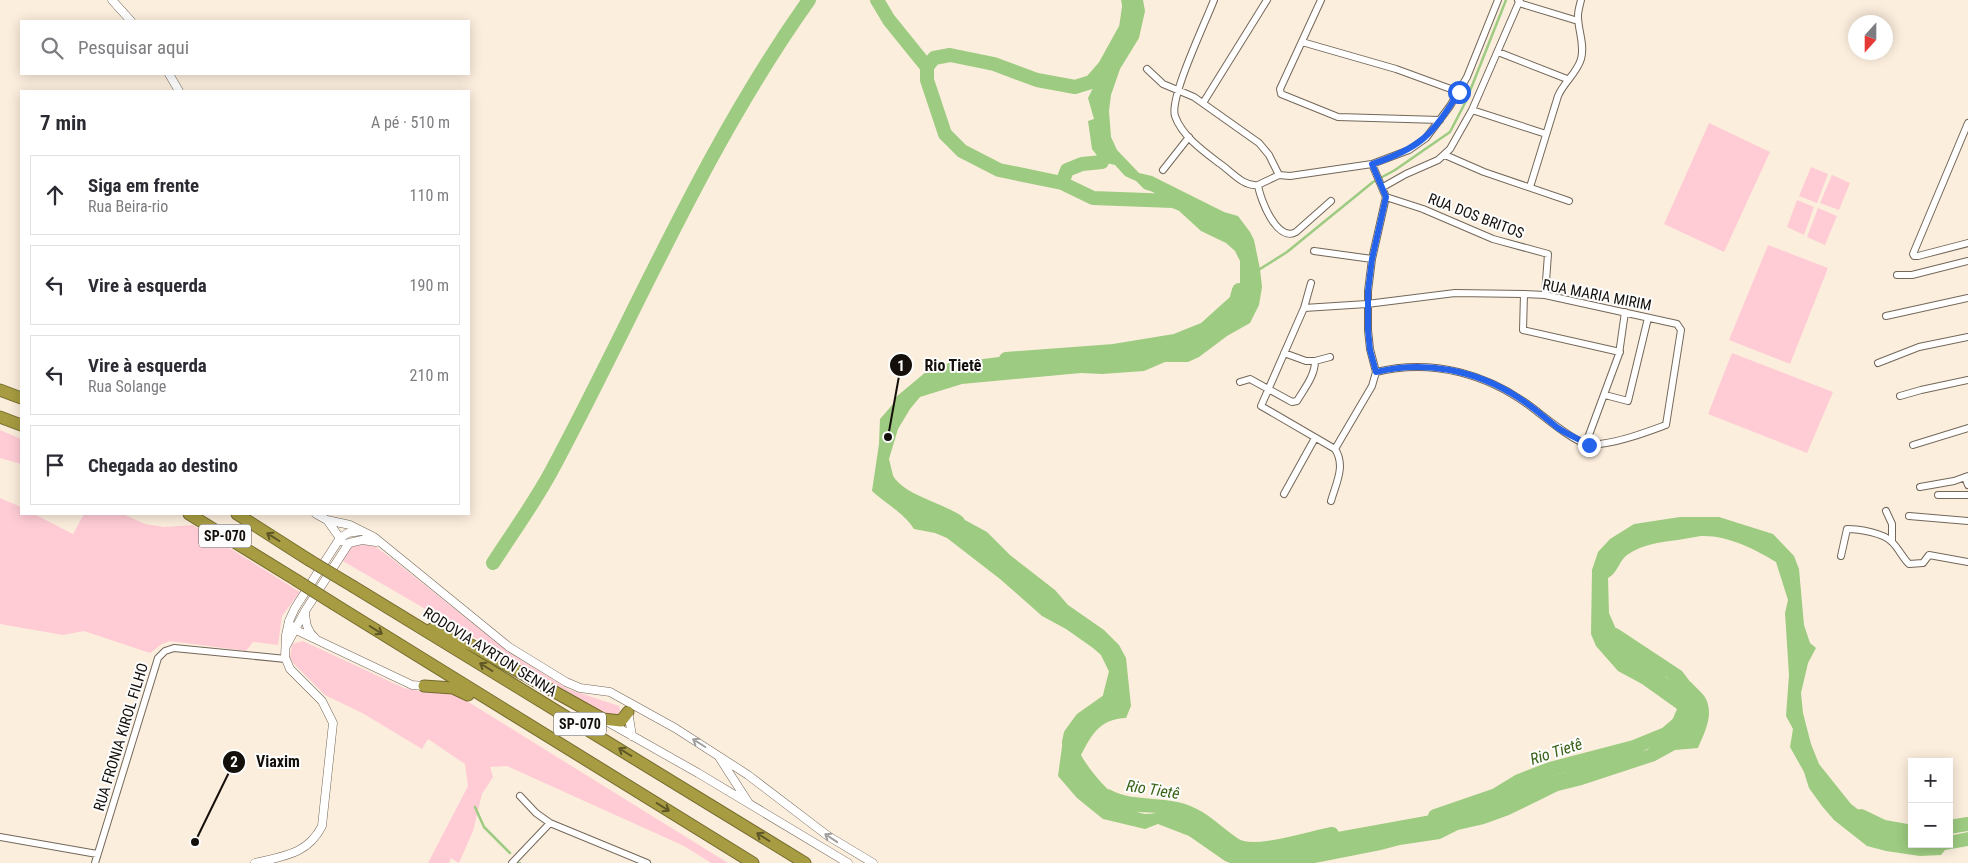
<!DOCTYPE html>
<html lang="pt">
<meta charset="utf-8">
<style>
:root{--surface:#fff;--page:#f7f7f7;--text:#2b2b33;--muted:#7c7c81;--line:#e1e1e2}
body{margin:0;font-family:"Roboto Condensed",sans-serif;background:var(--page);color:var(--text)}
.controls{position:absolute;right:15px;bottom:15px;display:grid;overflow:hidden;border-radius:0px;box-shadow:0 2px 12px #0003}
.controls button{width:45px;height:45px;display:grid;place-items:center;padding:0;border:0;border-bottom:1px solid var(--line);background:var(--surface);color:var(--text);font:25px sans-serif}
.compass{position:absolute;left:1848px;top:15px;width:45px;height:45px;border-radius:50%;background:var(--surface);box-shadow:0 2px 12px #0003;rotate:201deg}
.stop{position:absolute;width:15px;height:15px;margin:-11px;border:4px solid #2563eb;border-radius:50%;background:#fff}
.stop.end{background:#2563eb;border-color:#fff;box-shadow:0 1px 5px #0008}
.list{margin:0;padding:0;list-style:none}
h2{display:flex;justify-content:space-between;align-items:center;height:65px;margin:0;padding:0 20px;font-size:21px}
h2 small{font-size:16px;font-weight:400;color:var(--muted)}
.list li{display:grid;grid-template-columns:32px 1fr auto;gap:15px;align-items:center;box-sizing:border-box;height:80px;margin:0 10px 10px;padding:0 10px;border:1px solid var(--line);border-radius:0px}
.list b{display:block;font-size:19px;white-space:nowrap}
.list p{margin:0;font-size:16px;white-space:nowrap;color:var(--muted)}
.list em{font-size:16px;font-style:normal;color:var(--muted)}
.icon{flex:none;width:28px;height:28px;fill:none;stroke:currentColor;stroke-width:2;stroke-linecap:round;stroke-linejoin:round}
.map{position:relative;flex:none;width:1968px;height:863px;overflow:hidden}
.search{position:absolute;background:var(--surface);box-shadow:0 2px 12px #0003;left:20px;top:20px;width:450px;height:55px;display:flex;align-items:center;gap:12px;box-sizing:border-box;padding:0 18px;border-radius:0px;color:var(--muted);font-size:19px}
.panel{position:absolute;background:var(--surface);box-shadow:0 2px 12px #0003;left:20px;top:90px;width:450px;height:425px;border-radius:0px}
.map>svg:first-child{display:block}
</style>
<div class="map">
<svg width="1968" height="863" viewBox="0 0 1968 863">
<rect width="100%" height="100%" fill="#fceedd"/>
<path fill="#ffccd5" d="M1709 123 1770 152 1724 252 1664 224Z
M1811 167 1828 174 1817 203 1799 196Z
M1832 175 1850 183 1839 210 1820 203Z
M1797 200 1814 207 1804 235 1787 227Z
M1818 208 1837 216 1825 245 1807 237Z
M1768 245 1828 268 1790 364 1729 340Z
M1732 353 1833 392 1807 453 1708 414Z
M0 430 21 439V464L0 458Z
M0 498 21 507V514H34L73 534 84 514H123L145 524 164 527 193 525 300 592 282 616 278 645 253 642 246 651 170 641 162 644 150 653 84 631 63 635 0 624Z
M364 544 376 547 391 558 511 654 568 689 619 706 620 711 617 716 611 717 341 560 352 547Z
M303 641 404 688 424 692 444 691 457 695 728 863H711L684 846 507 766 490 767 493 777 482 794 473 831 459 863 451 858 449 863H428L468 786 465 764 428 739 422 749 364 714 325 695 293 663 290 657 292 644Z"/>
<path fill="#9dcb81" d="M1121 0H1143L1145 11 1139 38 1120 69 1111 95 1109 111 1111 137 1117 150 1139 173 1152 176 1224 212 1238 216 1250 232 1254 240 1260 269 1262 287 1259 305 1250 323 1227 336 1199 357 1188 362H1165L1144 371 1102 374 1081 373 962 384 920 397 910 409 898 429 889 459 897 492 909 506 927 511 952 513 987 532 1010 555 1055 590 1068 605 1104 630 1119 645 1126 658 1131 706 1126 718C1100 719 1092 734 1081 755 1090 772 1124 812 1145 814 1152 814 1161 812 1168 812 1199 810 1216 822 1232 847L1265 850 1281 848 1302 843 1315 836 1464 809 1525 782 1566 772 1577 764 1592 759 1647 750 1665 737 1677 709 1642 684 1618 671 1596 646 1591 634 1592 570 1598 552 1610 539 1634 524 1680 517H1719L1773 534 1794 556 1799 569 1804 625 1810 643 1816 648 1808 663 1801 693 1803 713 1811 744 1819 764 1851 804 1889 833 1912 836V844H1949V836L1968 832V846L1945 850 1941 855 1920 856 1886 851 1867 846 1834 820 1822 806 1809 788 1804 772 1790 747 1793 729 1786 716 1789 675 1785 613 1788 600 1776 562C1755 549 1727 535 1701 536 1693 537 1685 539 1678 540 1660 542 1643 544 1627 555 1619 561 1617 574 1608 578L1609 613 1619 636 1651 661 1657 669 1667 678 1682 683 1691 682C1695 687 1704 694 1706 699 1714 716 1704 733 1698 748L1675 750 1655 761 1582 785 1558 791 1509 815 1484 824 1458 830 1440 839 1400 845 1381 850 1315 863H1230L1225 861 1189 836 1158 824 1145 829 1103 819 1077 798 1058 776 1064 732C1090 719 1105 713 1115 684L1101 655 1093 648 1066 629 1042 616 1000 579 947 538 935 533 914 529C904 513 886 504 872 491L879 444 880 419 894 403 959 362 1015 355 1032 360 1064 356 1107 357 1207 334 1221 323 1229 312 1240 283V261L1235 251 1226 243 1201 231 1177 209 1153 192 1144 189 1136 181 1125 176 1115 165 1102 162 1092 149 1088 121 1094 119 1088 98 1101 72 1123 43V10Z"/>
<g fill="none" stroke-linecap="round" stroke-linejoin="round">
<path stroke="#9dcb81" stroke-width="2.5" d="M1260 269 1287 252 1373 182 1395 170 1450 132 1466 101 1506 0
M475 807 484 827 510 853
M519 863H520"/>
<path stroke="#9dcb81" stroke-width="14" d="M877 0 889 20 927 67
M1130 0 1126 28 1105 66 1091 82 1075 87 1037 80 994 64 950 55 934 58 927 67V80L945 134 962 151 999 170 1062 183 1093 198 1173 201 1181 204
M1062 183 1067 170 1082 164 1102 162
M1006 359 1114 351 1175 341 1205 329 1236 301 1239 290
M901 402 931 377 958 367
M886 478C900 502 936 507 958 522
M493 563C513 532 535 502 552 470 636 313 705 146 809 0
M1615 635 1677 676 1686 688 1689 699
M1069 742 1071 734 1082 719 1109 700 1117 668V665
M1107 796C1131 809 1153 803 1177 809 1201 814 1216 833 1235 845 1254 857 1310 838 1332 834
M1435 816 1496 795 1519 781 1550 769 1634 747 1666 734 1681 721
M1861 816 1884 827 1912 832
M1949 827 1968 824"/>
<defs>
<path id="minor" d="M1214 0C1206 21 1169 98 1175 116 1182 136 1203 151 1219 163 1231 171 1243 187 1258 185
M1321 0 1280 89 1281 94 1338 117 1440 120
M1518 0 1522 4 1578 21
M1302 42 1396 69 1459 92
M1498 52 1567 79
M1147 69 1163 84 1194 97 1259 143 1269 155 1279 175 1290 176 1372 164 1409 150 1426 138 1450 106 1467 77 1498 0
M1203 103 1267 0
M1472 110 1546 134
M1968 123 1913 254 1914 256H1918L1968 243
M1445 155 1484 172 1569 201
M1372 164 1386 197 1372 259 1368 291V330L1370 349 1376 372
M1163 170 1189 137
M1279 175 1258 185C1260 199 1277 243 1296 232L1331 201
M1383 187 1406 174 1438 160 1450 149 1472 110 1519 2
M1530 187 1558 96C1564 82 1577 73 1581 59 1585 44 1578 31 1578 16 1578 10 1580 5 1581 0
M1386 197 1423 209 1493 239 1548 254 1545 295
M1314 251 1372 259
M1897 275H1912L1968 261
M1311 283 1304 308 1261 406 1335 449C1346 466 1336 483 1331 501
M1524 294 1523 330 1620 352
M1304 308 1367 304 1455 293 1524 294 1545 295 1677 324 1681 330 1666 425C1644 433 1623 441 1600 444 1597 444 1592 445 1589 445 1573 441 1547 419 1534 409 1489 374 1432 358 1376 372L1372 386 1335 449
M1886 316 1968 298
M1284 353 1306 361H1315
M1878 363 1919 347 1968 337
M1240 382 1250 379 1292 402 1297 401C1304 389 1315 376 1315 361L1330 357
M1605 395 1628 401 1648 318
M1900 396 1921 390 1968 380
M1586 443 1619 354 1625 312
M1913 445 1968 428
M1965 477 1968 485
M1920 487 1954 481 1968 476
M1284 494 1315 438
M1938 495H1968
M1886 511 1892 524V541
M1909 516 1968 521
M1841 556 1847 529C1859 529 1884 533 1892 542 1899 549 1902 557 1909 564L1923 563 1929 555 1968 562
M520 796 536 813 550 823 647 863
M0 837 97 854
M95 863 158 658 165 651 174 648 286 659
M512 863 550 823"/>
<path id="tertiary" d="M112 0 131 21
M169 74 179 91
M316 514 327 520 342 541
M327 520 350 525 374 537 509 647 566 682 580 688 610 692 675 728 748 775 828 836 873 863
M349 543 362 540 376 542
M305 613C306 624 307 631 315 638
M289 621 291 627 296 630 412 685 424 686
M286 646 305 611 349 543
M628 711 632 736
M606 721 698 773 848 863
M719 757 748 802
M255 863C284 856 308 854 322 826L333 723 322 701 290 669 285 657 286 635 289 621 295 608 340 538 348 533 361 531"/>
<path id="motorway" d="M0 390 21 398
M0 417 21 425
M189 514 296 580
M237 514 309 560
M354 587 805 863
M334 604 753 863
M432 629 443 632 471 645 603 719 621 721 628 712
M424 686 453 688 468 695"/>
</defs>
<use href="#minor" stroke="#736759" stroke-width="8"/>
<use href="#tertiary" stroke="#736759" stroke-width="9"/>
<use href="#motorway" stroke="#746b2e" stroke-width="13"/>
<use href="#minor" stroke="#fff" stroke-width="6"/>
<use href="#tertiary" stroke="#fff" stroke-width="8"/>
<use href="#motorway" stroke="#a79c42" stroke-width="11"/>
<defs>
<path id="motorway-bridge" d="M309 560 354 587
M296 580 334 604"/>
</defs>
<use href="#motorway-bridge" stroke="#746b2e" stroke-width="13" stroke-linecap="butt"/>
<use href="#motorway-bridge" stroke="#a79c42" stroke-width="11"/>
</g>
<defs><path id="oneway-shaft" d="M-6 0H5M1.5-3L5.5 0L1.5 3" fill="none" stroke-width="1.6" stroke-linecap="round" stroke-linejoin="round" transform="scale(1.25)"/></defs>
<g stroke="#5e5626">
<use href="#oneway-shaft" transform="translate(273 537) rotate(-148)"/>
<use href="#oneway-shaft" transform="translate(376 630) rotate(32)"/>
<use href="#oneway-shaft" transform="translate(486 667) rotate(-148)"/>
<use href="#oneway-shaft" transform="translate(625 752) rotate(-148)"/>
<use href="#oneway-shaft" transform="translate(663 807) rotate(32)"/>
<use href="#oneway-shaft" transform="translate(763 837) rotate(-148)"/>
</g>
<g stroke="#a19f9d">
<use href="#oneway-shaft" transform="translate(699 743) rotate(-148)"/>
<use href="#oneway-shaft" transform="translate(831 838) rotate(-146)"/>
</g>
<g fill="none" stroke-linecap="round" stroke-linejoin="round">
<path stroke="#2563eb" stroke-width="6" d="M1459 92C1432 135 1421 148 1372 164L1386 197 1372 259 1368 291V330L1370 350 1376 372C1425 360 1476 370 1519 398 1533 407 1545 418 1558 428 1568 435 1579 439 1589 445"/>
</g>
<g text-anchor="middle" stroke-width="4" stroke-linejoin="round" paint-order="stroke">
<g fill="#fdfdfd" stroke="#5a5653" stroke-width="1">
<rect x="199" y="524.5" width="52" height="23" rx="4"/>
<rect x="554" y="712.5" width="52" height="23" rx="4"/>
</g>
<g font-size="14" font-weight="bold" fill="#140f0a">
<text x="225" y="541">SP-070</text>
<text x="580" y="729">SP-070</text>
</g>
<g font-size="15" fill="#140f0a" stroke="#fdfdfd">
<text transform="translate(1476 216) rotate(21)" y="5">RUA DOS BRITOS</text>
<text transform="translate(1597 295) rotate(11)" y="5">RUA MARIA MIRIM</text>
<text transform="translate(490 652) rotate(32)" y="5">RODOVIA AYRTON SENNA</text>
<text transform="translate(121 737) rotate(-73)" y="5">RUA FRONIA KIROL FILHO</text>
</g>
<g font-size="16" font-style="italic" fill="#386216" stroke="#fdfdfd">
<text transform="translate(1556 751) rotate(-18)" y="6">Rio Tietê</text>
<text transform="translate(1153 789) rotate(9)" y="6">Rio Tietê</text>
</g>
</g>
<path fill="none" stroke="#140f0a" stroke-width="2" d="M888 437L901 365M195 842L234 762"/>
<g fill="#140f0a" stroke="#fdfdfd" stroke-width="2">
<circle cx="888" cy="437" r="5"/>
<circle cx="195" cy="842" r="5"/>
<circle cx="901" cy="365" r="12"/>
<circle cx="234" cy="762" r="12"/>
</g>
<g font-size="15" text-anchor="middle" font-weight="bold" fill="#fff">
<text x="901" y="371">1</text>
<text x="234" y="767">2</text>
</g>
<g font-size="16" text-anchor="middle" font-weight="bold" fill="#140f0a" stroke="#fdfdfd" stroke-width="4" stroke-linejoin="round" paint-order="stroke">
<text x="953" y="371">Rio Tietê</text>
<text x="278" y="767">Viaxim</text>
</g>
</svg>
<div class="controls">
<button>+</button>
<button>−</button>
</div>
<svg class="compass" viewBox="-18 -18 36 36"><path d="M0-13l5 13h-10z" fill="#e53935"/><path d="M0 13l5-13h-10z" fill="#7c7c81"/></svg>
<div class="stop" style="left:1459px;top:92px"></div>
<div class="stop end" style="left:1589px;top:445px"></div>
<div class="search"><svg class="icon" aria-label="search" viewBox="0 0 24 24"><circle cx="10" cy="10" r="6"/><path d="M15 15l6 6"/></svg>Pesquisar aqui</div>
<section class="panel">
<h2>7 min<small>A pé · 510 m</small></h2>
<ul class="list">
<li><svg class="icon" aria-label="ahead" viewBox="0 0 24 24"><path d="M12 20V5M6 11l6-6 6 6"/></svg><div><b>Siga em frente</b><p>Rua Beira-rio</p></div><em>110 m</em></li>
<li><svg class="icon" aria-label="left" viewBox="0 0 24 24"><path d="M17 20v-9H6M10 6l-5 5 5 5"/></svg><div><b>Vire à esquerda</b></div><em>190 m</em></li>
<li><svg class="icon" aria-label="left" viewBox="0 0 24 24"><path d="M17 20v-9H6M10 6l-5 5 5 5"/></svg><div><b>Vire à esquerda</b><p>Rua Solange</p></div><em>210 m</em></li>
<li><svg class="icon" aria-label="arrive" viewBox="0 0 24 24"><path d="M6 21V4h12l-3 4 3 4H6"/></svg><div><b>Chegada ao destino</b></div></li>
</ul>
</section>
</div>
